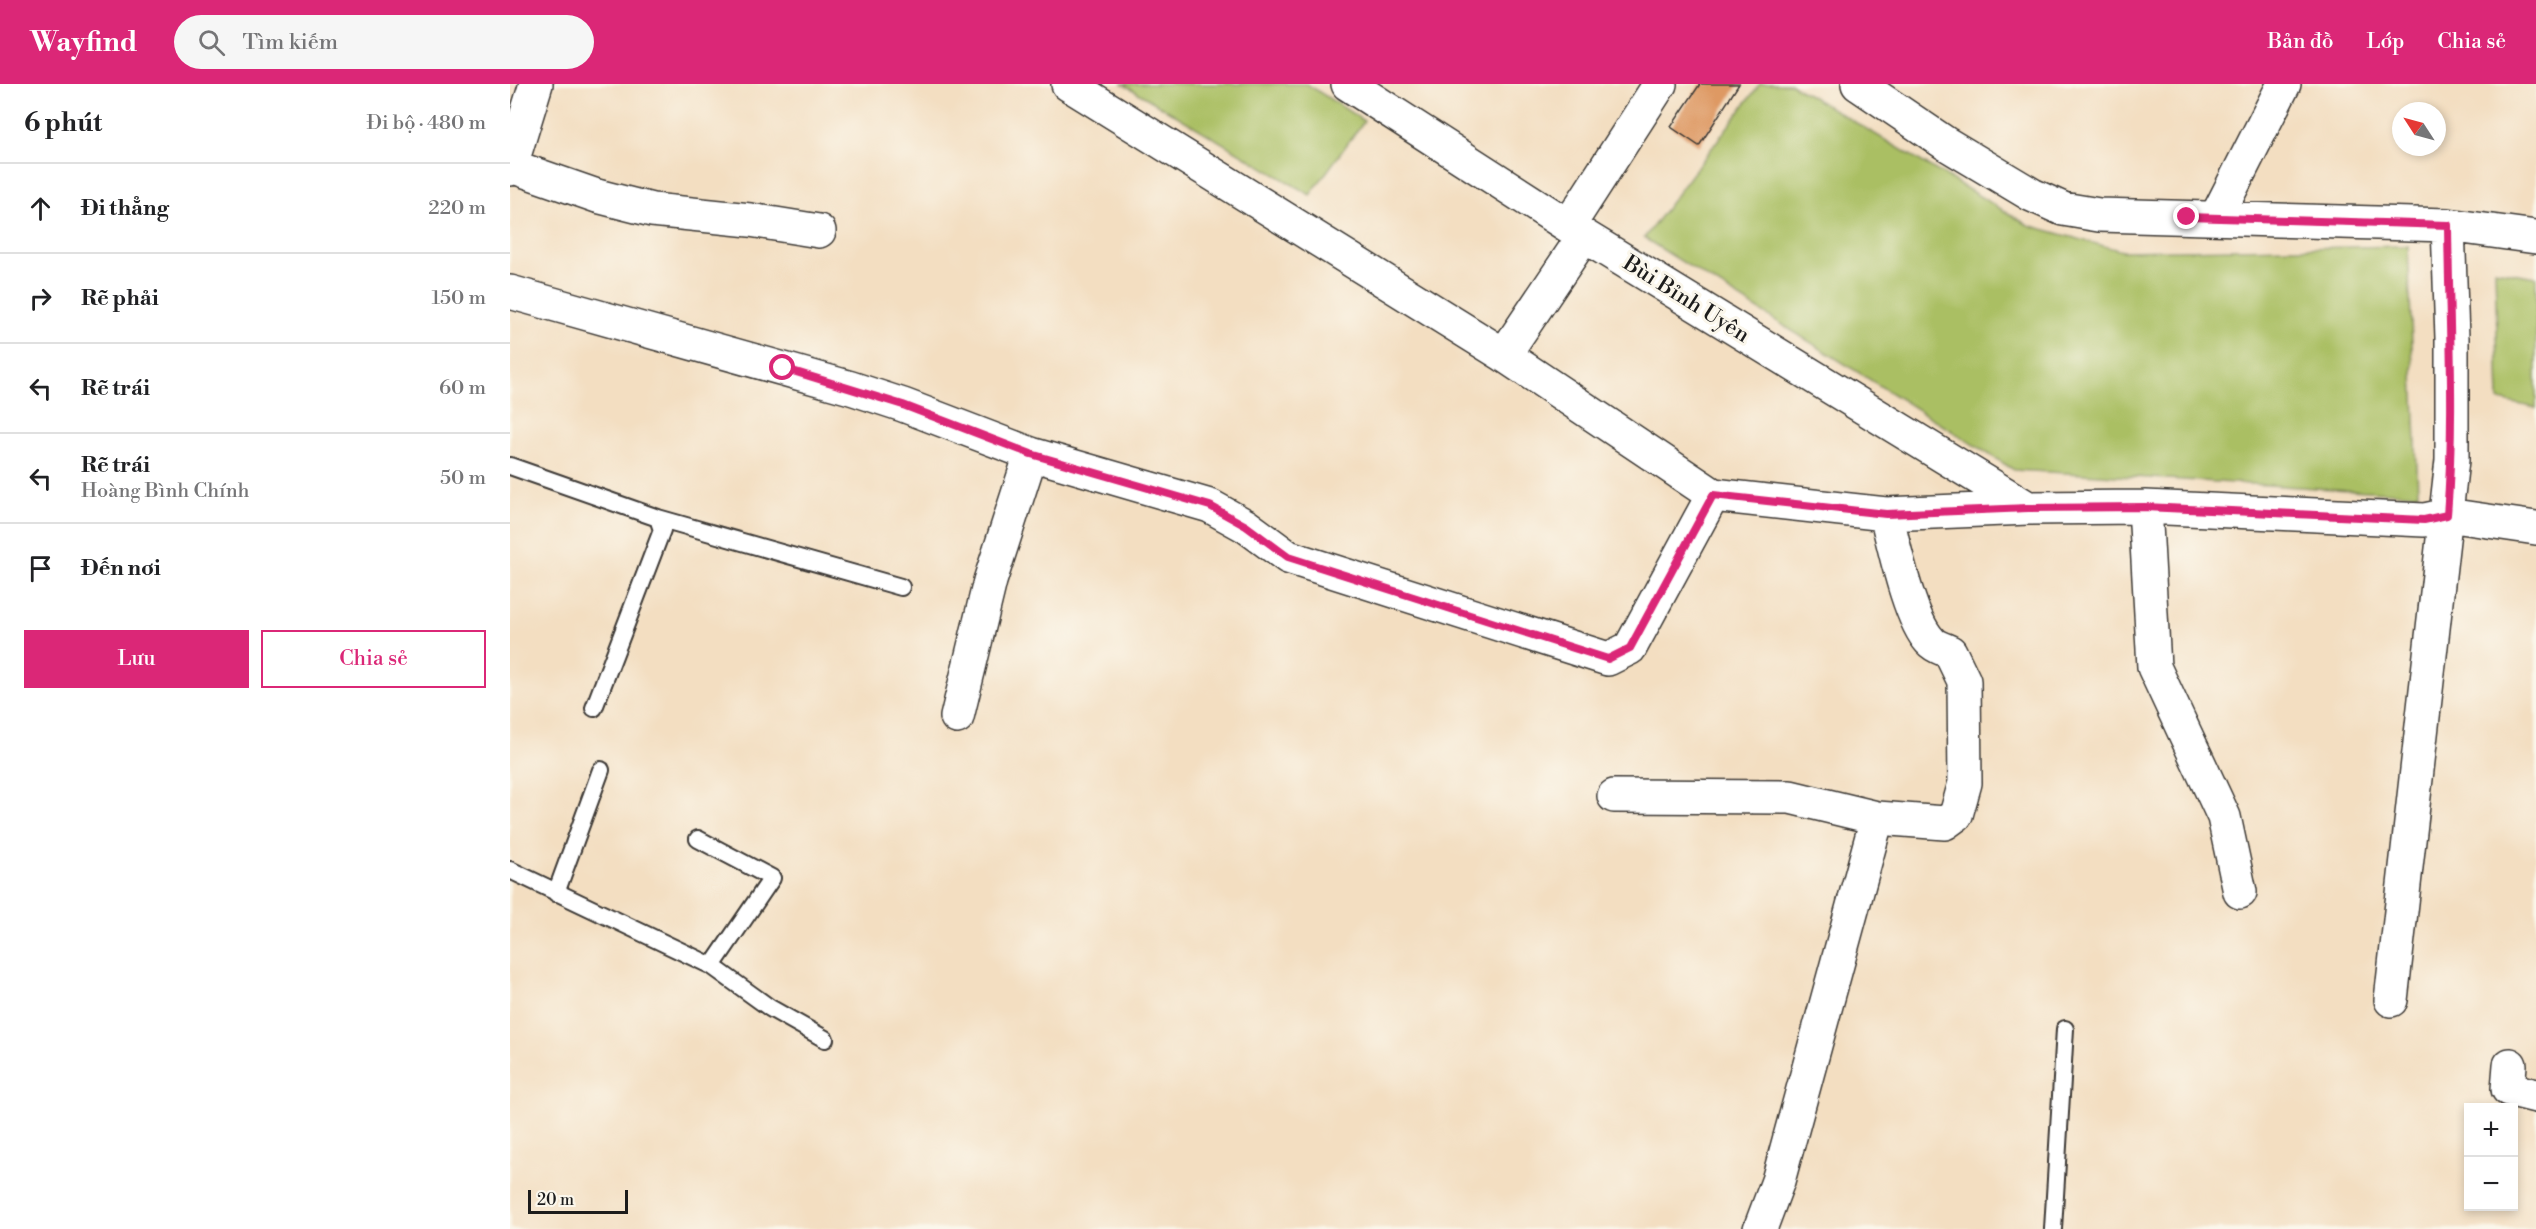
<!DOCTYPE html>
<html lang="vi">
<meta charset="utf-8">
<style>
:root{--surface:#fff;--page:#f6f6f6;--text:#202124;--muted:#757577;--line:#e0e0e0;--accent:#db2777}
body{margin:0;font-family:"Libre Bodoni",serif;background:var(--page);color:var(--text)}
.controls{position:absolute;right:18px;bottom:18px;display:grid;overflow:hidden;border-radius:0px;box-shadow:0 3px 9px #0003}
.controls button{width:54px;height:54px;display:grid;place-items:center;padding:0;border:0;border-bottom:2px solid var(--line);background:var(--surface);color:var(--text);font:30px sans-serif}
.compass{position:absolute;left:1882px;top:18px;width:54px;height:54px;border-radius:50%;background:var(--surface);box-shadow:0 3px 9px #0003;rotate:306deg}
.scale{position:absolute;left:18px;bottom:15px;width:100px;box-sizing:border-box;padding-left:6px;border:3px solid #1c1c1c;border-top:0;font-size:16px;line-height:21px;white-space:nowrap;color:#1c1c1c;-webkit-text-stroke:4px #fbf7ec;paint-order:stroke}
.stop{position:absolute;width:18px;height:18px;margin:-14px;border:4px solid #db2777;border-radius:50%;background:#fff}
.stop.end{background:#db2777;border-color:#fff;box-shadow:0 2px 6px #0008}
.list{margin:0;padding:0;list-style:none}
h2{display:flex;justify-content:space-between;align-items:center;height:78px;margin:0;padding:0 24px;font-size:26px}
h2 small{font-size:20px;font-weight:400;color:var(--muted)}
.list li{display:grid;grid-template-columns:39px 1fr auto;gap:18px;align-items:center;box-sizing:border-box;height:90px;padding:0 24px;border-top:2px solid var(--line)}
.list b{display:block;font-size:22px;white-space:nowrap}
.list p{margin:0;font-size:20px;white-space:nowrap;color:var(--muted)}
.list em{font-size:20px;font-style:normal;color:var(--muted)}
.actions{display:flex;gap:12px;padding:18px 24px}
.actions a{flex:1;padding:14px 0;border:2px solid var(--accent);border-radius:0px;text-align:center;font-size:21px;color:var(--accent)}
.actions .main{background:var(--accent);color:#fff}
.icon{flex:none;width:33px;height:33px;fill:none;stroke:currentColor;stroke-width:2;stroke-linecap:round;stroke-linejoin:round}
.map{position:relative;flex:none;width:2026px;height:1145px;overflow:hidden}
header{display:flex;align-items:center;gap:36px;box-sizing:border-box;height:84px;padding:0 30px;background:var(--accent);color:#fff}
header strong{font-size:28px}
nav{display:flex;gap:33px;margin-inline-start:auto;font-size:21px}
.search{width:420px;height:54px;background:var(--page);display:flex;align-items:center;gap:15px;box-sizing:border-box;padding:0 21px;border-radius:33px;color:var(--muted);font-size:22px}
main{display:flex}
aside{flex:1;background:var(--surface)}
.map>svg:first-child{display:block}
</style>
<header>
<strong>Wayfind</strong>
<div class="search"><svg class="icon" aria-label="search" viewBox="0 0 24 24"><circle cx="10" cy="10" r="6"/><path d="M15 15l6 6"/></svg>Tìm kiếm</div>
<nav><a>Bản đồ</a><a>Lớp</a><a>Chia sẻ</a></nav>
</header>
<main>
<aside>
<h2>6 phút<small>Đi bộ · 480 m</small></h2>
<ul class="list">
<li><svg class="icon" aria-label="ahead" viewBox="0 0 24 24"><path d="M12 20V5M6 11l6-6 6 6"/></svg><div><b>Đi thẳng</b></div><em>220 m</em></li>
<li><svg class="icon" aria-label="right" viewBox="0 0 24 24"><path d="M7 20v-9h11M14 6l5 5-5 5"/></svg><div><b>Rẽ phải</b></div><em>150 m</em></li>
<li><svg class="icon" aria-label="left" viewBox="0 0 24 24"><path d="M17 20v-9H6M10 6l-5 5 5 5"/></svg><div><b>Rẽ trái</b></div><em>60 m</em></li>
<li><svg class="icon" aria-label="left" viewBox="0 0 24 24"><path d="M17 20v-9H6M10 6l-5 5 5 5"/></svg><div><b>Rẽ trái</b><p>Hoàng Bình Chính</p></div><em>50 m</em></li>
<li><svg class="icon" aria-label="arrive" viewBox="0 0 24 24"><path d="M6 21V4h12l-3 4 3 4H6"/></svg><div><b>Đến nơi</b></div></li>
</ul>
<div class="actions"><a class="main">Lưu</a><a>Chia sẻ</a></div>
</aside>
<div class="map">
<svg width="2026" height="1145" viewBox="0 0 2026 1145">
<rect width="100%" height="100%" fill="#fbf7ec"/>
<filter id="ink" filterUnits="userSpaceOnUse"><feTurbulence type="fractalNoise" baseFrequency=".0167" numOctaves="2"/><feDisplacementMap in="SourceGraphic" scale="12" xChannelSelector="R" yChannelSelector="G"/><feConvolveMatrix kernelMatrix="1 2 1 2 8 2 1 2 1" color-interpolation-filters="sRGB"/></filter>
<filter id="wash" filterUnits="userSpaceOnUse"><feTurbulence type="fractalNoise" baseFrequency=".008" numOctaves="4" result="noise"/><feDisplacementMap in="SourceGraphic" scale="24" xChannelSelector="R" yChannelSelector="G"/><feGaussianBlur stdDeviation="1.35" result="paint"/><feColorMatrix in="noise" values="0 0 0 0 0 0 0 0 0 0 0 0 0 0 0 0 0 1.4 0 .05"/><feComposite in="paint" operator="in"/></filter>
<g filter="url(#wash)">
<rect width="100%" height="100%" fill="#f3dec1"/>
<path fill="#aabf64" stroke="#636e40" stroke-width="1.5" d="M613 0H797L854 37 800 111Z
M1250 0H1281L1518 141 1612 167 1898 162 1908 410 1504 386 1134 154Z
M1985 186 2026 193V324L1989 316Z"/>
<g id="blocks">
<path fill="#de9964" d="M1190 0H1229L1189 62 1161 43Z"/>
</g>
</g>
<g filter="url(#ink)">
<use href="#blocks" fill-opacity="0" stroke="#3c3935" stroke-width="1.5"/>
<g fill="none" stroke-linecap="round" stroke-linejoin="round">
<defs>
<path id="lane" d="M0 382 148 434
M84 624 152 446 148 434 391 503
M188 755 262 794 202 882
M0 786 202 882 260 924 315 955
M46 809 91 686
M1543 1145 1555 945"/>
<path id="street" d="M558 0 994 271 1203 411 1376 430 1518 424 1635 423 1914 436 1937 431 2026 444
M838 0 1074 152 1518 424
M1348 0 1435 59 1522 111 1553 125 1589 131 1938 141 2026 153
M1 82 87 112 142 126 240 136 309 147
M0 85 26 0
M1706 134 1774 0
M1059 141 1150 0
M0 208 341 304 393 321 521 370 700 422 736 442 778 473 1098 575 1120 564 1203 411
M994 271 1074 152
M1635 423 1644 583 1714 733 1730 808
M447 633 480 497 521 370
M1104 712 1280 713 1367 734
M1881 916 1942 376V254L1938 141
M2000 981 1998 1005 2026 1012
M1250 1145 1268 1097 1367 734 1435 739 1446 731 1455 699 1454 597 1440 568C1434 565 1425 563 1420 557 1399 535 1384 461 1376 430"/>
</defs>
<use href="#lane" stroke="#3c3935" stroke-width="20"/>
<use href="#street" stroke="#3c3935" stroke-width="36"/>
<use href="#lane" stroke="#fff" stroke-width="16"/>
<use href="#street" stroke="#fff" stroke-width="33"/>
</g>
</g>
<g fill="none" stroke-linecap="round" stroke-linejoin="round" filter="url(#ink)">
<path stroke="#db2777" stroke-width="8" d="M273 284 393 321 521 370 700 422 736 442 778 473 1098 575 1120 564 1203 411 1376 430 1518 424 1635 423 1914 436 1937 431C1945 334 1939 238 1938 141L1677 133"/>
</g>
<g text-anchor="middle" stroke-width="6" stroke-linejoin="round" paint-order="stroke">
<g font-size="22" fill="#1c1c1c" stroke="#fbf7ec">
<text transform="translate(1177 214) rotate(32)" y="8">Bùi Bỉnh Uyên</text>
</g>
</g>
</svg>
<div class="controls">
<button>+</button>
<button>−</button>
</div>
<svg class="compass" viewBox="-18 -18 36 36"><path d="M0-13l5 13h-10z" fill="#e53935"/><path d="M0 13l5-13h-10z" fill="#757577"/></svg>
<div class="scale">20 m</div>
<div class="stop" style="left:273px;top:284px"></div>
<div class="stop end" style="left:1677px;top:133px"></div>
</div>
</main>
